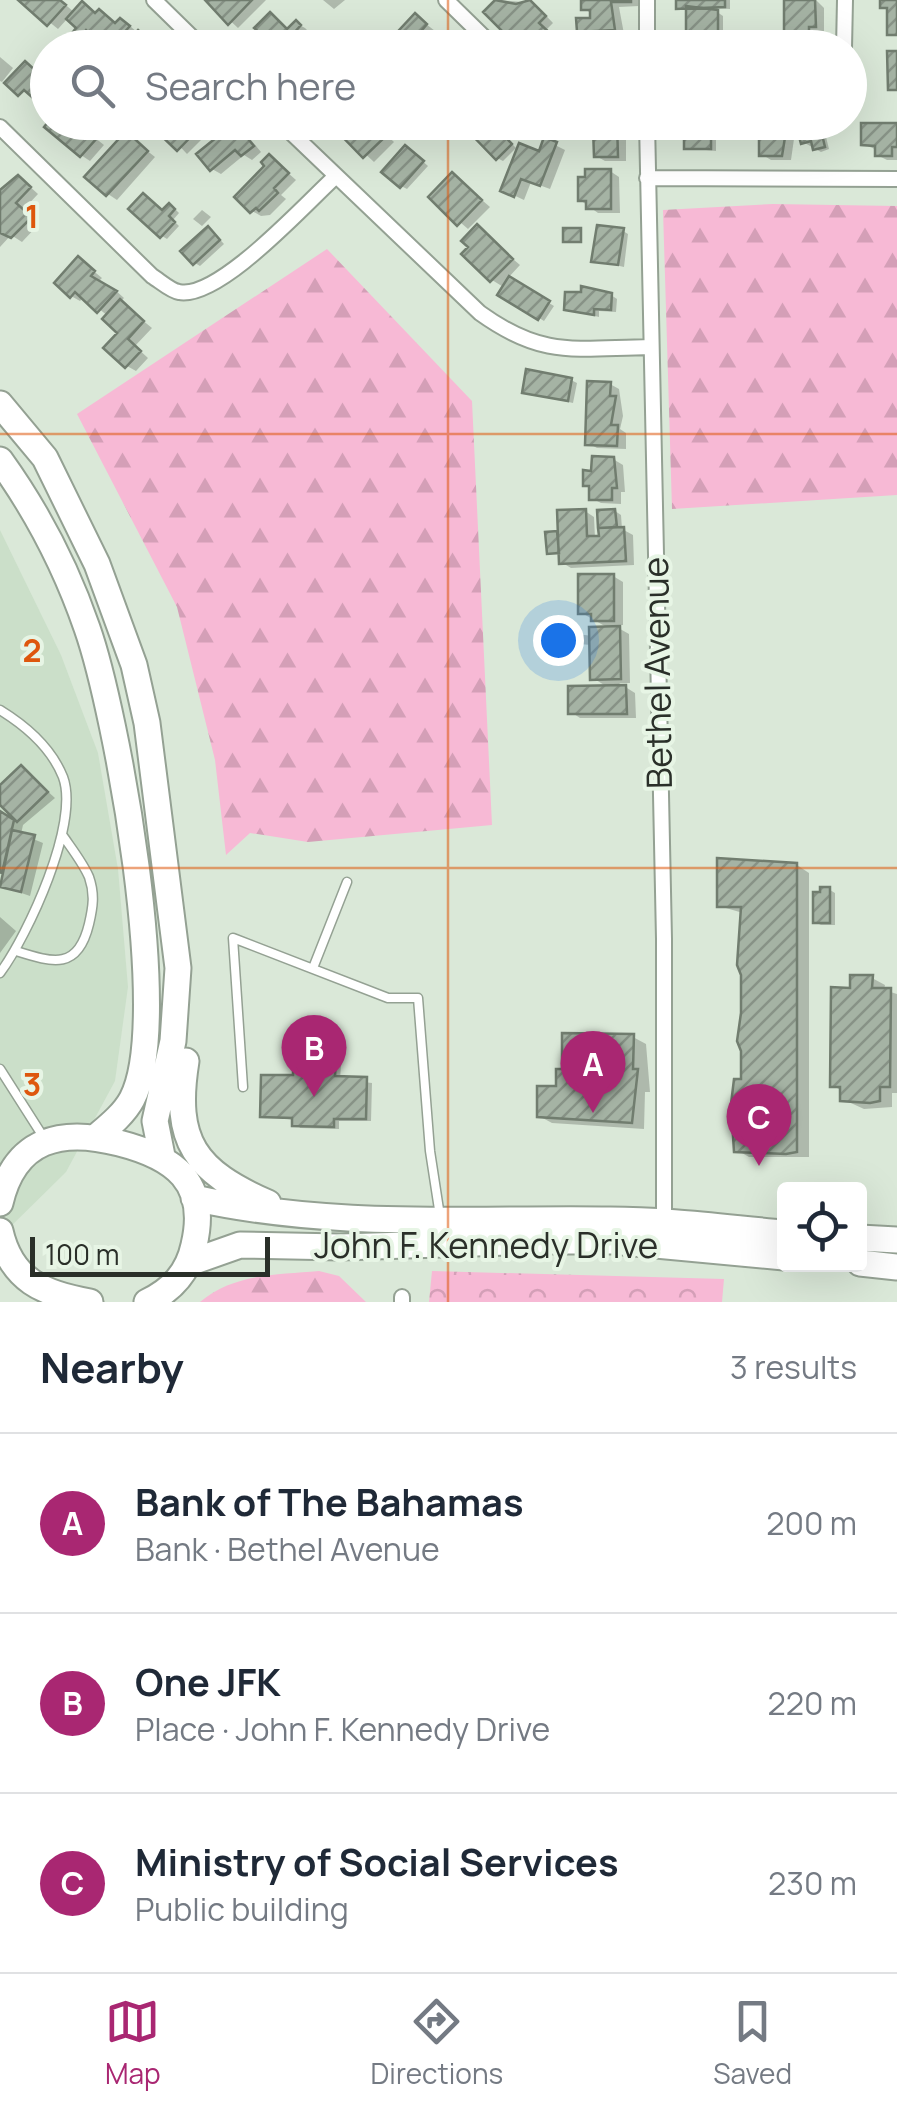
<!DOCTYPE html>
<meta charset="utf-8">
<style>
:root{--surface:#fff;--page:#f6f6f7;--text:#1f2937;--muted:#747a83;--line:#e0e1e3;--accent:#a92772}
body{margin:0;font-family:Manrope,sans-serif;background:var(--page);color:var(--text)}
.controls{position:absolute;right:30px;bottom:30px;display:grid;overflow:hidden;border-radius:10px;box-shadow:0 10px 40px #0002}
.controls button{width:90px;height:90px;display:grid;place-items:center;padding:0;border:0;border-bottom:2px solid var(--line);background:var(--surface);color:var(--text);font:50px sans-serif}
.scale{position:absolute;left:30px;bottom:25px;width:240px;box-sizing:border-box;padding-left:10px;border:5px solid #2a2f29;border-top:0;font-size:28px;line-height:35px;white-space:nowrap;color:#2a2f29;-webkit-text-stroke:8px #e7f5e5;paint-order:stroke}
.you{position:absolute;left:558px;top:640px;width:35px;height:35px;margin:-25px;border:8px solid #fff;border-radius:50%;background:#1a73e8;box-shadow:0 0 0 15px #1a73e833}
.badge{display:grid;place-items:center;width:65px;height:65px;border-radius:50%;background:var(--accent);color:#fff;font-size:32px;font-weight:700}
.pin{position:absolute;translate:-50% -82px;filter:drop-shadow(0 2px 5px #0008)}
.pin::after{content:'';position:absolute;top:52px;width:35px;height:30px;background:inherit;clip-path:polygon(0 0,100% 0,50% 100%)}
.list{margin:0;padding:0;list-style:none}
h2{display:flex;justify-content:space-between;align-items:center;height:130px;margin:0;padding:0 40px;font-size:42px}
h2 small{font-size:32px;font-weight:400;color:var(--muted)}
.list li{display:grid;grid-template-columns:65px 1fr auto;gap:30px;align-items:center;box-sizing:border-box;height:180px;padding:0 40px;border-top:2px solid var(--line)}
.list b{display:block;font-size:38px;white-space:nowrap}
.list p{margin:0;font-size:32px;white-space:nowrap;color:var(--muted)}
.list em{font-size:32px;font-style:normal;color:var(--muted)}
.icon{flex:none;width:55px;height:55px;fill:none;stroke:currentColor;stroke-width:2;stroke-linecap:round;stroke-linejoin:round}
.map{position:relative;flex:none;width:897px;height:1302px;overflow:hidden}
.search{position:absolute;background:var(--surface);box-shadow:0 10px 40px #0002;left:30px;right:30px;top:30px;height:110px;display:flex;align-items:center;gap:25px;box-sizing:border-box;padding:0 35px;border-radius:55px;color:var(--muted);font-size:38px}
.sheet{height:670px;background:var(--surface)}
nav{display:flex;justify-content:space-around;align-items:center;box-sizing:border-box;height:140px;border-top:2px solid var(--line);background:var(--surface);font-size:28px;color:var(--muted)}
nav a{display:grid;justify-items:center;gap:5px}
nav .on{color:var(--accent)}
.map>svg:first-child{display:block}
</style>
<div class="map">
<svg width="897" height="1302" viewBox="0 0 897 1302">
<defs>
<pattern id="forest-firs" width="22" height="20" patternUnits="userSpaceOnUse" patternTransform="scale(2.5)"><rect width="22" height="20" fill="#f7b9d5"/><path d="M5 1l3.5 6h-7zM16 11l3.5 6h-7z" fill="#d49fb7"/></pattern>
<pattern id="park-crowns" width="20" height="18" patternUnits="userSpaceOnUse" patternTransform="scale(2.5)"><rect width="20" height="18" fill="#f7b9d5"/><path d="M2 6a3 3 0 1 1 6 0M12 15a3 3 0 1 1 6 0" fill="none" stroke="#d49fb7"/></pattern>
<pattern id="building-hatch" width="6" height="6" patternUnits="userSpaceOnUse" patternTransform="scale(2.5)"><rect width="6" height="6" fill="#a5b3a4"/><path d="M-1 1l2-2M0 6l6-6M5 7l2-2" fill="none" stroke="#879286"/></pattern>
</defs>
<rect width="100%" height="100%" fill="#dae8d8"/>
<path fill="#cbdfc9" d="M0 530 61 655 98 753 118 869 128 987 115 1081 66 1172 0 1237Z"/>
<path fill="url(#forest-firs)" d="M773 204 897 206V495L672 509 663 210Z
M327 249 472 401 492 825 308 842 250 833 226 855 215 760 177 607 77 414Z
M319 1271 339 1276 366 1302H200C235 1273 276 1275 319 1271Z"/>
<path fill="url(#park-crowns)" d="M432 1271 724 1279 722 1302H429Z"/>
<path fill="#0003" fill-rule="evenodd" d="M22 0H60L75 13 83 5 117 25 130 26 155 48H94L99 39 80 36 68 18 58 29Z
M208 0H266L238 28Z
M323 0H345L334 9Z
M498 0 534 3 553 23 547 29 559 41 553 48H522L487 12Z
M583 0H639V6L619 7 624 34 588 36 579 30 593 20V14L584 9Z
M679 0H730V9L711 8 723 16V34L688 31 689 11 679 7Z
M787 0H816L824 8V31H817L818 42H796L787 36Z
M270 15 289 30 296 23 305 28 309 32 300 41 307 48H269ZM293 30H300L286 45Z
M416 16 435 31 424 43 430 48H400Z
M0 57 13 68 2 82 0 81Z
M75 122 104 145 90 161 81 155Z
M157 122H236L261 152 252 160 244 155 221 174 212 169 220 137 213 128 187 154Z
M331 122H383L378 127 394 142 374 162Z
M491 122 516 148 503 161 497 158Z
M576 122H626V161H605L596 156V132H585Z
M686 122H716V151L686 148Z
M761 122H790L795 132 791 160H771L761 154Z
M818 122 823 125 829 149 821 152 803 142Z
M897 126V160H887L877 155V150L863 144Z
M126 134 155 157 117 200 108 194Z
M545 140 565 150 550 189 531 182 524 200 503 190 540 154Z
M411 151 428 166 407 189 401 186Z
M270 157 296 180 281 195 286 199 270 215 261 216 252 211Z
M610 171 619 177 620 213H598L580 200Z
M453 175 490 207 468 229 431 197Z
M27 184 38 194 24 209 39 224 22 242 11 235 0 247V190L4 193Z
M175 209 179 213 173 220 179 226 167 239 162 236 164 212Z
M202 210 211 217 202 226 193 219Z
M477 228 520 265 508 278 554 306 544 321 501 294 505 288 492 280 471 247Z
M623 231 628 234 624 267 594 260Z
M214 233 224 244 200 266 195 263Z
M79 259 102 278 98 282 114 289 124 298 120 302 152 328 135 346 148 358 136 371 127 366 121 333 108 316 84 297 80 301 71 296Z
M611 295 617 299 616 312 599 311V317L567 309Z
M571 380 577 383 573 403 524 392Z
M610 384 619 389 623 416 620 429 626 433V449L597 448 588 443Z
M613 459 623 465 625 492H621V504L601 503 591 498 592 488 585 484Z
M585 511 594 517 595 538H601L600 527 615 511 621 515 622 529 633 535 634 565 571 568 561 562V553H549L556 533 560 536Z
M613 576 623 582V625H613L629 634 630 683H619L635 693 636 718H580L571 712 609 688 593 678 592 645 578 644V634L592 636 610 629 580 612Z
M22 768 55 798 23 825 21 834 43 843 30 896 1 886 4 874H0V813L15 817 0 802V788Z
M797 865 809 873V1157H749L737 1150 744 1082 743 913 719 906Z
M830 890 835 893V925H821L815 922Z
M0 917 16 931 0 953Z
M872 978 885 985 884 990 897 994V1093H892V1107L864 1109 842 1099V1091L832 1085 852 990Z
M633 1037 646 1044 650 1092H645L644 1129 552 1123 539 1116 558 1089Z
M335 1063 341 1066 340 1079 372 1083 371 1121H339V1129L300 1128 295 1120 263 1116 295 1078Z"/>
<path fill="url(#building-hatch)" stroke="#717d6f" stroke-width="2.5" d="M18 0H60L66 5 47 26Z
M205 0H252L228 25Z
M495 0 516 4 530 0 546 16 539 23 552 35 539 48H519L483 12Z
M581 0H631V2H611L615 30 577 32 576 18H590V10H581Z
M676 0H725V7L676 9Z
M784 0H815L816 27H809V38H784Z
M880 0H897V35H887V8H880Z
M82 1 95 13 99 9 115 23 120 18 130 26 110 48H90L95 39 86 30 79 38 73 32 76 28 66 19Z
M686 6 718 10V32H686Z
M270 12 287 29 296 20 301 25 293 34 304 48 263 45 268 40 254 28Z
M415 13 427 24 417 36 429 48H396L389 41Z
M138 30 156 48H121Z
M887 51H897V90H888Z
M25 61 48 82V98L41 105 24 90 18 96 4 83Z
M48 122H80L97 138 80 157 44 127Z
M153 122H205L177 151 150 125Z
M234 122 254 146 241 156 235 150 210 171 196 154 217 137 205 123Z
M328 122H373L386 136 363 158Z
M474 122H491L512 144 496 160 467 130Z
M574 122H617L618 157H594L593 128H574Z
M684 122H711V149H684Z
M759 122 787 125 782 156H759Z
M819 122 825 147 813 150 811 141 801 144 796 125Z
M861 123H897V147H892V156H875V146L861 145Z
M126 131 148 151 106 196 84 177Z
M544 137 557 142 540 186 521 179 514 197 500 191 519 143 539 151Z
M405 145 424 161 400 188 381 172Z
M269 154 289 173 274 188 278 193 259 211 256 208 250 213 234 197 264 166 261 162Z
M585 169H611V209H586V201H578V177H585Z
M452 172 482 200 457 226 428 197Z
M18 175 31 187 16 203 32 217 11 238 0 233V190Z
M143 193 162 210 169 203 175 209 169 216 175 222 160 238 128 209Z
M477 224 513 259 490 282 461 254 468 247 461 241Z
M597 225 624 228 618 265 591 262Z
M208 226 220 240 193 265 180 251Z
M563 228H581V242H563Z
M78 256 95 271 91 276 117 291 97 313 75 292 70 298 54 283Z
M509 276 550 301 538 320 497 295Z
M581 286 612 293 611 310 594 309V315L564 310 565 292H581Z
M120 299 144 321 128 339 141 351 125 368 103 348 117 333 102 319Z
M526 369 572 378 568 401 522 393Z
M587 381 611 382 610 396H616L611 425H618L617 446 585 445Z
M592 456 614 457 617 488H612V500H589V486H583V470L591 471Z
M586 509 587 536H599L598 528 624 527 626 561 559 564 557 510Z
M615 509 617 527 598 528 597 510Z
M557 531 559 553 547 554 545 532Z
M578 574H614V621H591V614H578Z
M620 626 621 679 590 680 589 627Z
M626 685 627 714H568V686Z
M21 765 48 792 17 822 0 805V785Z
M0 811 14 820 2 873 0 872Z
M12 830 35 835 21 892 0 887Z
M717 858 797 863V1152L786 1154 734 1152 731 1104 734 1079H741V1051L737 1041 741 1013V975L737 965 741 907H717Z
M820 887H830V923H813V892H820Z
M850 975H873L872 988H891L890 1087H880V1101L870 1103 840 1101V1087H830L831 987 850 988Z
M562 1033 634 1034 633 1069H638L632 1123 537 1117V1086H556V1069H562Z
M293 1059 336 1060 335 1076 367 1077 366 1119H334V1127L292 1126V1118L260 1117 261 1075H293Z"/>
<g fill="none" stroke-linecap="round" stroke-linejoin="round">
<defs>
<path id="lane" d="M0 710C26 726 51 747 63 777 80 823 28 935 0 973
M16 951C54 963 78 970 89 924 93 907 95 894 89 877 83 863 72 849 63 836
M313 968 347 882
M0 1069 44 1138
M243 1087 233 938 388 998H418L430 1151 440 1216"/>
<path id="street" d="M154 0 203 48
M446 0 495 48
M647 0V48
M844 48 845 0
M280 122 480 313C544 359 576 348 650 347
M647 122 664 939V1223
M0 127 152 276C160 281 171 291 179 292 219 300 306 203 336 176
M647 178 897 179
M402 1302V1297"/>
<path id="highway" d="M0 404 45 458 97 564 134 665 147 723 178 968 173 1041 155 1121 162 1156
M0 460C36 510 67 570 87 628 117 713 173 1022 132 1099 124 1114 109 1126 96 1137
M186 1061C173 1142 195 1171 268 1203
M194 1198C331 1229 471 1218 610 1220 668 1220 727 1228 784 1233
M0 1203C15 1138 62 1128 119 1143 174 1157 209 1182 194 1245 188 1273 172 1290 147 1302
M0 1231C11 1280 43 1294 90 1302
M860 1238 897 1240
M189 1263 240 1245 340 1247 543 1241H613L784 1257
M860 1263 897 1267"/>
</defs>
<use href="#lane" stroke="#94a193" stroke-width="11"/>
<use href="#street" stroke="#94a193" stroke-width="18"/>
<use href="#highway" stroke="#94a193" stroke-width="29"/>
<use href="#lane" stroke="#fff" stroke-width="8"/>
<use href="#street" stroke="#fff" stroke-width="14"/>
<use href="#highway" stroke="#fff" stroke-width="25"/>
</g>
<path fill="none" stroke="#de570d" stroke-width="2.5" stroke-opacity="0.55" d="M448 0V48M448 122V1302M0 434H897M0 868H897"/>
<g text-anchor="middle" stroke-width="8" stroke-linejoin="round" paint-order="stroke">
<g font-size="35" fill="#2a2f29" stroke="#e7f5e5">
<text transform="translate(658 673) rotate(-91)" y="12">Bethel Avenue</text>
<text x="486" y="1258">John F. Kennedy Drive</text>
</g>
</g>
<g font-size="32" text-anchor="middle" font-weight="bold" fill="#de570d" stroke="#e7f5e5" stroke-width="8" stroke-linejoin="round" paint-order="stroke">
<text x="32" y="228">1</text>
<text x="32" y="662">2</text>
<text x="32" y="1096">3</text>
</g>
</svg>
<div class="controls">
<button><svg class="icon" aria-label="locate" viewBox="0 0 24 24"><circle cx="12" cy="12" r="6"/><path d="M12 2v4M12 18v4M2 12h4M18 12h4"/></svg></button>
</div>
<div class="scale">100 m</div>
<div class="you"></div>
<div class="pin badge" style="left:593px;top:1113px">A</div>
<div class="pin badge" style="left:314px;top:1097px">B</div>
<div class="pin badge" style="left:759px;top:1166px">C</div>
<div class="search"><svg class="icon" aria-label="search" viewBox="0 0 24 24"><circle cx="10" cy="10" r="6"/><path d="M15 15l6 6"/></svg>Search here</div>
</div>
<section class="sheet">
<h2>Nearby<small>3 results</small></h2>
<ul class="list">
<li><span class="badge">A</span><div><b>Bank of The Bahamas</b><p>Bank · Bethel Avenue</p></div><em>200 m</em></li>
<li><span class="badge">B</span><div><b>One JFK</b><p>Place · John F. Kennedy Drive</p></div><em>220 m</em></li>
<li><span class="badge">C</span><div><b>Ministry of Social Services</b><p>Public building</p></div><em>230 m</em></li>
</ul>
</section>
<nav>
<a class="on"><svg class="icon" aria-label="map" viewBox="0 0 24 24"><path d="M3 6l6-2 6 2 6-2v14l-6 2-6-2-6 2zM9 4v14M15 6v14"/></svg>Map</a>
<a><svg class="icon" aria-label="directions" viewBox="0 0 24 24"><path d="M12 3l9 9-9 9-9-9zM9 14v-3h6M13 9l2 2-2 2"/></svg>Directions</a>
<a><svg class="icon" aria-label="saved" viewBox="0 0 24 24"><path d="M7 4h10v16l-5-4-5 4z"/></svg>Saved</a>
</nav>
